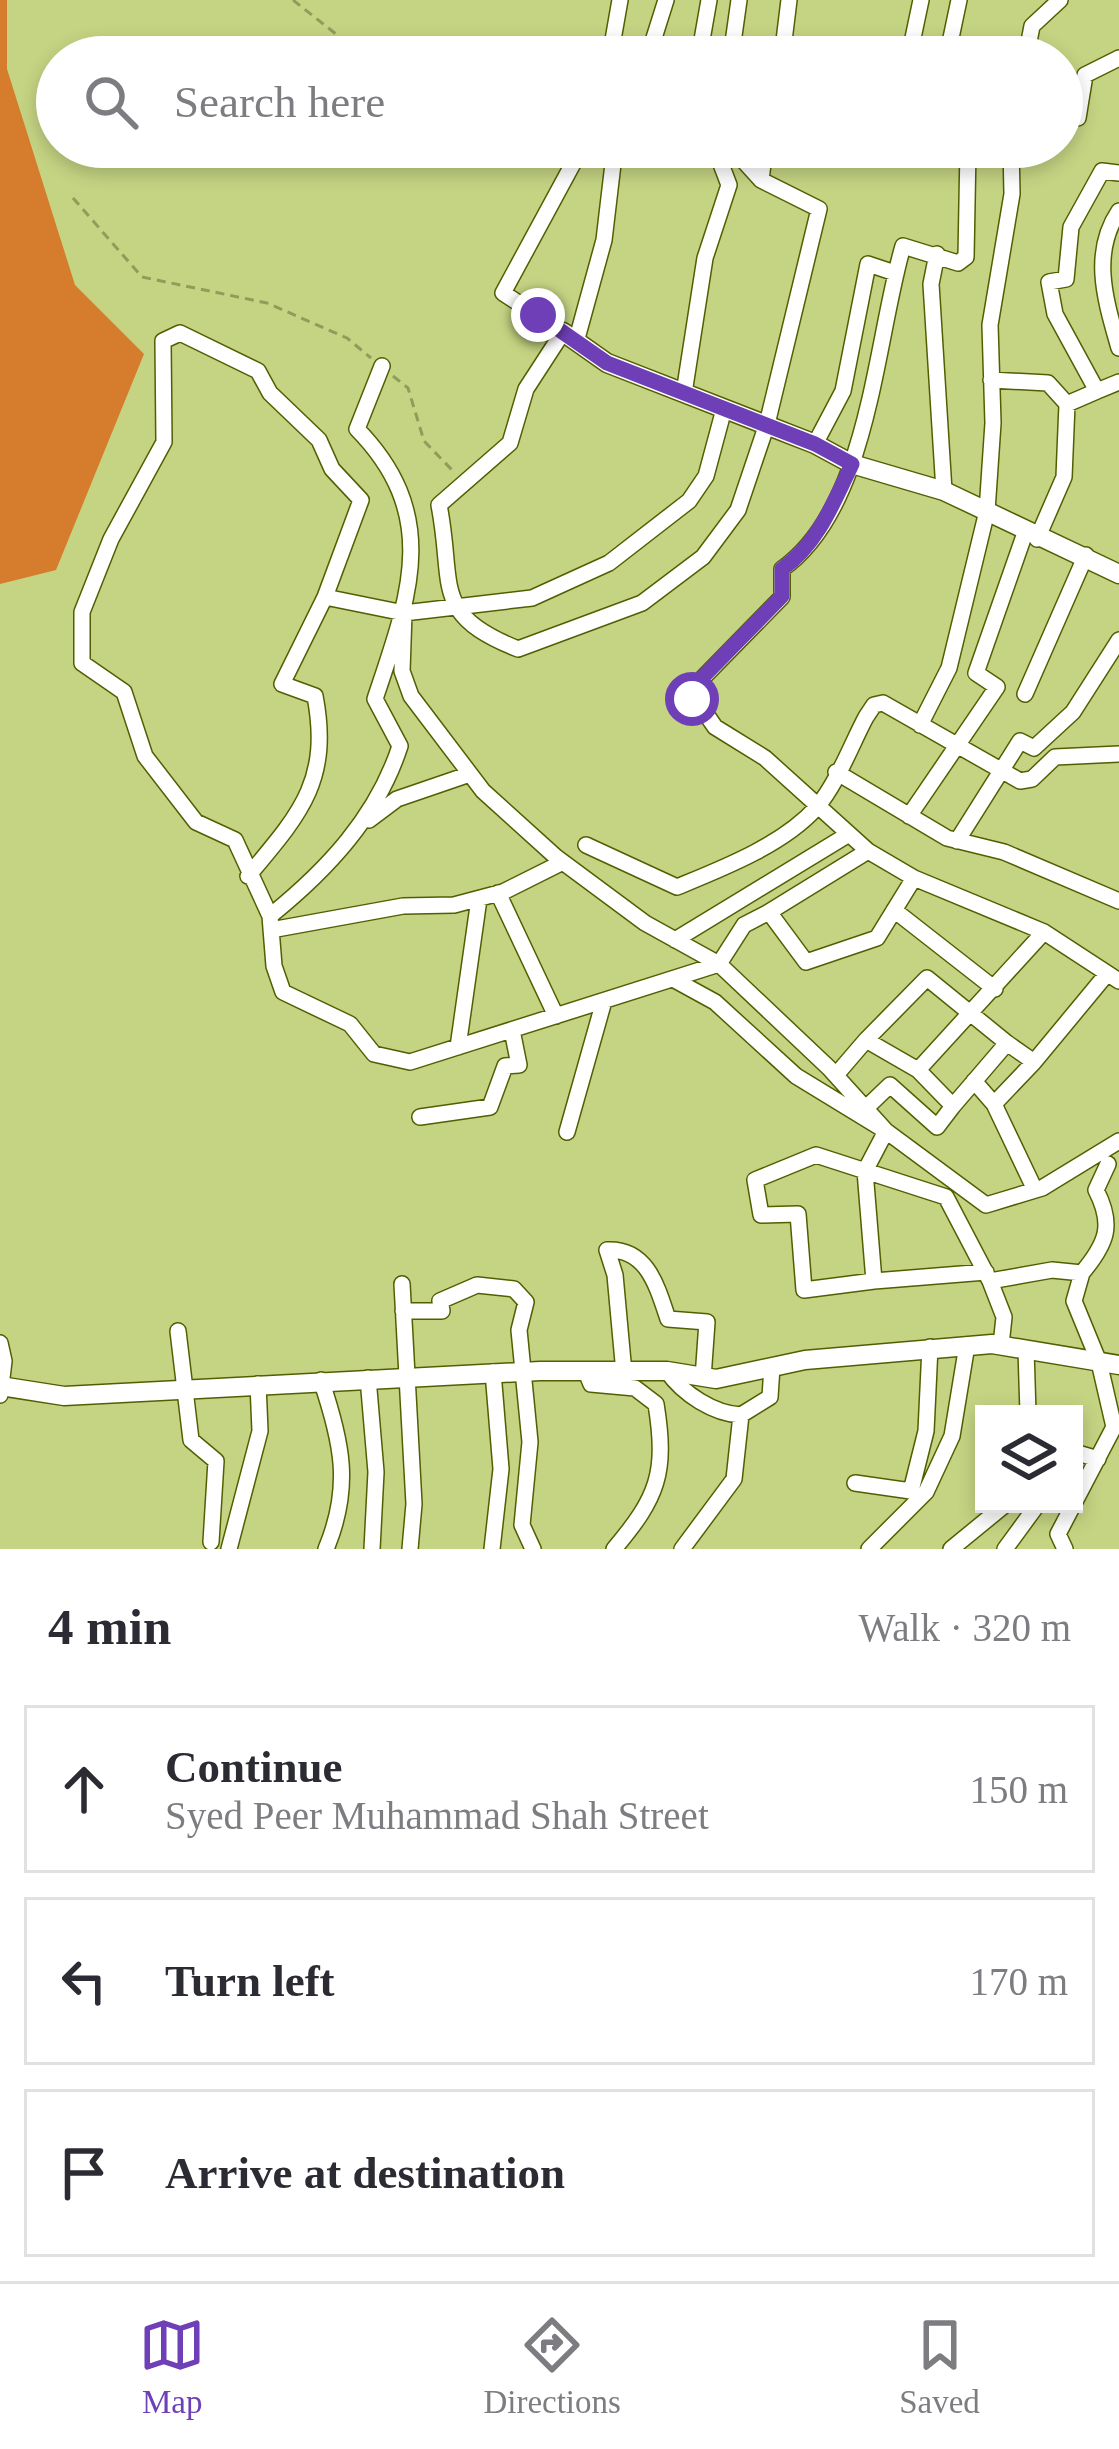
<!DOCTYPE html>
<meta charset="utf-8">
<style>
:root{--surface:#fff;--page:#f7f7f7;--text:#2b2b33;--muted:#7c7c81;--line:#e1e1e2;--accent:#6e3fb6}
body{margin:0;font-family:"Times New Roman",serif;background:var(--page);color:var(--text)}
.controls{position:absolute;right:36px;bottom:36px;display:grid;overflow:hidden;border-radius:0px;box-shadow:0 6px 18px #0003}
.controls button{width:108px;height:108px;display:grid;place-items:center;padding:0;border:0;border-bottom:3px solid var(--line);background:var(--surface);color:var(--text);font:60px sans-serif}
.stop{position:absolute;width:36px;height:36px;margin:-27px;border:9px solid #6e3fb6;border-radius:50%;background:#fff}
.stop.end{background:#6e3fb6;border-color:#fff;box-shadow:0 3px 12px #0008}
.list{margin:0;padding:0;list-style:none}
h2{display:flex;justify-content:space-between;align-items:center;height:156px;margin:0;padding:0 48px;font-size:51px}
h2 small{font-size:39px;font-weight:400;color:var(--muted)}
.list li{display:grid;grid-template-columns:78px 1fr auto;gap:36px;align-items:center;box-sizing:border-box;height:168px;margin:0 24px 24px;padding:0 24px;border:3px solid var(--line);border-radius:0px}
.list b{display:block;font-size:45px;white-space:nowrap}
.list p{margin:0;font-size:39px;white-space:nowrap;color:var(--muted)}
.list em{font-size:39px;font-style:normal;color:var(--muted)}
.icon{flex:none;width:66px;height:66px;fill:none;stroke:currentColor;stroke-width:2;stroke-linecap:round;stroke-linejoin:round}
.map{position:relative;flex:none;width:1119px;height:1549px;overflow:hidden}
.search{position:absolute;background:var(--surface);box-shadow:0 6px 18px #0003;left:36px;right:36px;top:36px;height:132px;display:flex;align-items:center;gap:30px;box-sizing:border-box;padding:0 42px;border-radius:66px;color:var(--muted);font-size:45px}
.sheet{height:732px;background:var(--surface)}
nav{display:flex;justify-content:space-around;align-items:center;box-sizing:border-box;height:168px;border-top:3px solid var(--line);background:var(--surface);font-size:33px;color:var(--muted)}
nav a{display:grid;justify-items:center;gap:6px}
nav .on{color:var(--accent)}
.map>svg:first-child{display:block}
</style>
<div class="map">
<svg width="1119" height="1549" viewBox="0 0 1119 1549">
<rect width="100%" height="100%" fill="#c5d483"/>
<path fill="#d67c2d" d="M0 0H7V69L75 285 144 354 56 570 0 584Z"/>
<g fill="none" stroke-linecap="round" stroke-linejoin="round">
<defs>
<path id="minor" d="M610 57 620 0
M648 57 666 0
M699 57 709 0
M731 57 739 0
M782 57 789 0
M811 57H823
M909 57 921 0
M947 57 959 0
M1026 57 1032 26 1060 0
M1062 118H1078L1085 75 1119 58
M582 147 503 293 563 332 526 389 510 443 439 505C455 586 430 614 518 649L642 603 703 557 738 510 767 424 819 209 761 180 765 147
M955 147 1010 153
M968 149 966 257 958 263 903 246C875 342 869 508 782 569V597L690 691 715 727 765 758 868 851 914 878 1044 932 1119 981
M716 151 741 158 761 180
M764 151 844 147
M1119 211C1090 254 1106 302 1119 348
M937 254 931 284 944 491
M576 342 604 240 615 147
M991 380 1048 383 1067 404 1064 477 1037 539
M1097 391 1119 382
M684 393 705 258 729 185 716 151 702 147
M1067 404 1097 391 1055 314 1049 282 1066 279 1071 227 1102 171 1119 173
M815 444 843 391 868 264 895 273
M404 613 532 598 609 563 689 501 706 476 724 409
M1025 694 1086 555
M920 725 949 668 987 511 993 423 990 325 1012 194 1011 147
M836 772 947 838 1004 852 1119 901
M909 816 997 687 976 673 1025 533
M369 820 397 799 470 774
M957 841 1020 741 1034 748 1073 712 1119 640
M586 845 677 887C721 869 783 845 816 808 837 784 851 745 866 717L874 705 883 703 1020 781 1032 779 1055 757 1119 754
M248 876C300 814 331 781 315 696L282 684 325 597
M914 878 877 938 806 962 769 912 744 925 719 964 410 1062 374 1054 350 1024 283 992 274 966 270 916 235 840 196 822 145 756 124 692 82 663V612L111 539 164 442 163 341 180 333 258 371 270 393 319 440 332 469 361 500 325 597 404 613 402 671 411 696 483 791 556 857 645 923 719 964 829 1068 886 1131 986 1205 1042 1188 1119 1141
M498 893 556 1016
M894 910 995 989
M769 912 868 851
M270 916C327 870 377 817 400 746L375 699C409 597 442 516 357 429L382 366
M271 930 403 906 454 905 503 892 563 862
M675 940 849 834
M673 979 715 1002 796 1076 886 1131 865 1171 874 1281 986 1272
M866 1040 927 978 1007 1043
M458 1047 479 899
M918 1070 1044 932
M836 1075 866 1040 918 1070 953 1106 1007 1043 1034 1062 1106 975
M974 1081 994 1104 1034 1062
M994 1104 1035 1190
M866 1108 890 1085 937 1127 953 1106
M420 1117 490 1107 505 1066 519 1065 512 1030
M567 1132 604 1001
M1082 1273C1107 1243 1114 1225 1096 1190L1108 1164
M874 1281 804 1290 798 1214 761 1215 755 1180 816 1155 946 1197 990 1281 1052 1270 1082 1273 1074 1301 1099 1362 1114 1427 1058 1534 1065 1549
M990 1281 1004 1317 1001 1345
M402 1284 414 1504 410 1549
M403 1311H442L440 1301 477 1285 514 1289 526 1302 519 1330 530 1442 522 1525 533 1549
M178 1331 191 1440 216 1461 211 1542
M0 1343 4 1361 0 1395
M1026 1349 1028 1414
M667 1371C683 1394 714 1414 741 1415
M586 1372 591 1384 635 1388 656 1404C667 1473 658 1497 614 1549
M624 1373 615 1275 607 1250C647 1248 657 1286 668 1319L707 1322 703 1378
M368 1378 376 1472 372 1549
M321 1380C342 1442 352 1487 326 1549
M1074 1452 1098 1459
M855 1483 911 1491 926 1431 930 1347
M229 1549 260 1431 258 1384
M492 1549 501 1469 493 1372
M682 1549 734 1479 741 1415 770 1397 772 1367
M869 1549 926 1492 952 1436 967 1345
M951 1549 1006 1504
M1005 1549 1038 1504"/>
<path id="tertiary" d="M563 332 607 363 815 444 852 464 944 491 1119 574
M0 1386 64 1396 540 1371H667L716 1379 805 1360 992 1344 1119 1365"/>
</defs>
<use href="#minor" stroke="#535e00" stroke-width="18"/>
<use href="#tertiary" stroke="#535e00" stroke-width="21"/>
<path stroke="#909c5a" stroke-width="3" stroke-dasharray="9 6" stroke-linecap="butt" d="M293 0 346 42 395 57
M73 198 142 277 267 303 347 338 371 358
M393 376 408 388 424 441 453 471"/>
<use href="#minor" stroke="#fff" stroke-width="15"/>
<use href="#tertiary" stroke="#fff" stroke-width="18"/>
</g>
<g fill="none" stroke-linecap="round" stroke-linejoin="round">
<path stroke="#6e3fb6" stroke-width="15" d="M538 315 607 363 815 444 852 464C834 502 817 545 782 569V596L695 685 692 699"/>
</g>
</svg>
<div class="controls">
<button><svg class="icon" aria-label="layers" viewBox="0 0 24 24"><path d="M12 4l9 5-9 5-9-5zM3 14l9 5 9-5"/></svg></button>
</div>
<div class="stop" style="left:692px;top:699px"></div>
<div class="stop end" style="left:538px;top:315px"></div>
<div class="search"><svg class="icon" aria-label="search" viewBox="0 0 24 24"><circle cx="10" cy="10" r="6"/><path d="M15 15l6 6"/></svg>Search here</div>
</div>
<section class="sheet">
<h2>4 min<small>Walk · 320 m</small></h2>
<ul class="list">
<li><svg class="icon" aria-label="ahead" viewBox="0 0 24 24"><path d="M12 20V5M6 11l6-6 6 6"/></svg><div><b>Continue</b><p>Syed Peer Muhammad Shah Street</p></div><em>150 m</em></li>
<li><svg class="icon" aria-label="left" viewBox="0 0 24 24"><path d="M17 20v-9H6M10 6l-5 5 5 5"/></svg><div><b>Turn left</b></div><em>170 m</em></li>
<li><svg class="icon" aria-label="arrive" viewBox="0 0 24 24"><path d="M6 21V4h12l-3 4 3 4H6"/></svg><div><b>Arrive at destination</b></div></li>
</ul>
</section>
<nav>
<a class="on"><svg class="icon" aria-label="map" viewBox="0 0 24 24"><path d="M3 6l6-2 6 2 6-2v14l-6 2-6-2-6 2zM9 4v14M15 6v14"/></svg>Map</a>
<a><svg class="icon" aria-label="directions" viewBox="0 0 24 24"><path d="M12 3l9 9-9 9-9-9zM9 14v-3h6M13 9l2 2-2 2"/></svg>Directions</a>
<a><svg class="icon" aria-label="saved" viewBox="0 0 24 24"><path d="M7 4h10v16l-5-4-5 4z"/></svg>Saved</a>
</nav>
